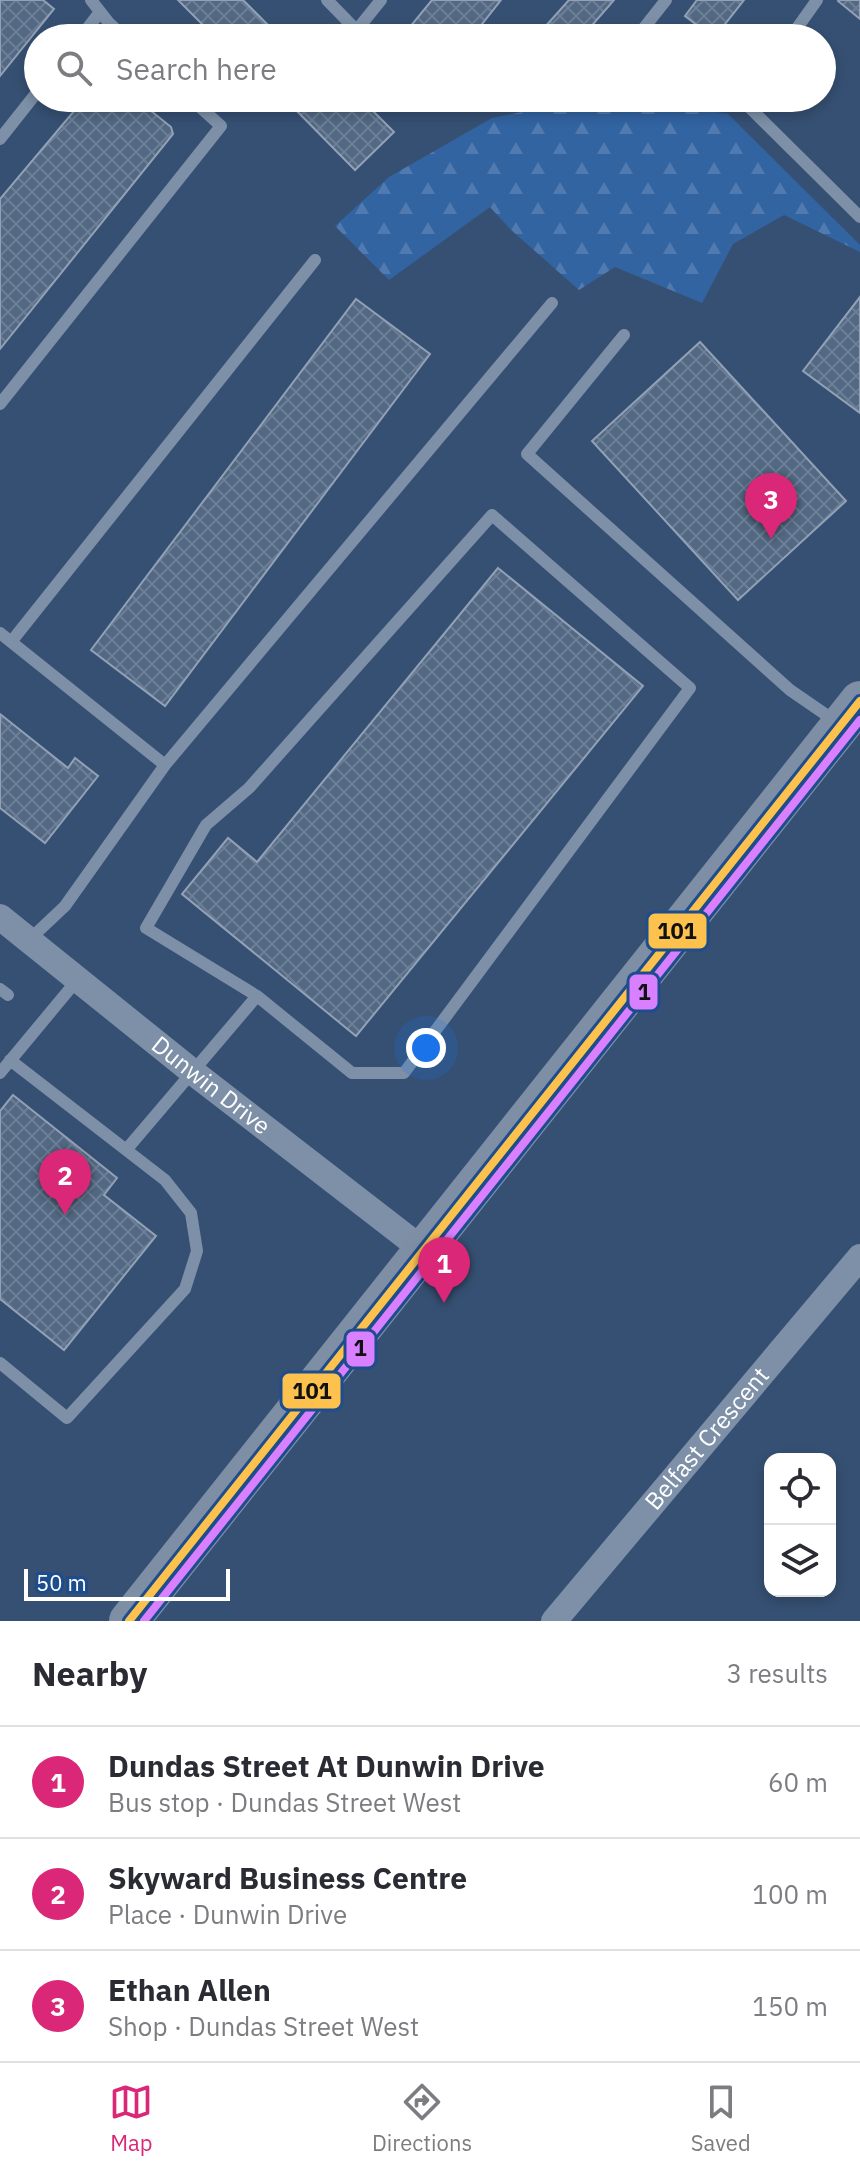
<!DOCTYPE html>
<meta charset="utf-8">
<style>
:root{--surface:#fff;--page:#f2f2f3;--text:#2b2b33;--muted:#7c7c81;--line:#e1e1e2;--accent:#db2777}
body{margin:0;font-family:"IBM Plex Sans",sans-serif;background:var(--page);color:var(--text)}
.controls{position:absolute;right:24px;bottom:24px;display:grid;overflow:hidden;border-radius:16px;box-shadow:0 4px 12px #0003}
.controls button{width:72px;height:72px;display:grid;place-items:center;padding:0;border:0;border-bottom:2px solid var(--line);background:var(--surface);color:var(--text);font:40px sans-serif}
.scale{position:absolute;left:24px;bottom:20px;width:206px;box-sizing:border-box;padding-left:8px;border:4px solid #fff;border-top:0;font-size:22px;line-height:28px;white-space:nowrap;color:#fff;-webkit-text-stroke:6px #1d4d8c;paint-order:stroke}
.you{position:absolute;left:426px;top:1048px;width:28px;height:28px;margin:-20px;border:6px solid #fff;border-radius:50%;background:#1a73e8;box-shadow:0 0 0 12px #1a73e833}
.badge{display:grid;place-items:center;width:52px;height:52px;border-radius:50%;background:var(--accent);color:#fff;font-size:26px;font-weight:700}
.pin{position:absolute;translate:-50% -66px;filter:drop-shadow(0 2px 4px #0008)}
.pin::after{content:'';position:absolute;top:42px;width:28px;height:24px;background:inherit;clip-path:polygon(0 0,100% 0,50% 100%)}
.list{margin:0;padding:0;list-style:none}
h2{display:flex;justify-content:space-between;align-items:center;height:104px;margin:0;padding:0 32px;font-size:34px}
h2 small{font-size:26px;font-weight:400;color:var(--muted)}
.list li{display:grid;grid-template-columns:52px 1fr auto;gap:24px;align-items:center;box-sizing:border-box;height:112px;padding:0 32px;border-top:2px solid var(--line)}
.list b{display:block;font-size:30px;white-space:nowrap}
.list p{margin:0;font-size:26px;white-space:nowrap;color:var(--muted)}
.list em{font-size:26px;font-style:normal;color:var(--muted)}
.icon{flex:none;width:44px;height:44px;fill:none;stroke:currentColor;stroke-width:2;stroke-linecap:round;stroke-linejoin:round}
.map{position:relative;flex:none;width:860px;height:1621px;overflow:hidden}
.search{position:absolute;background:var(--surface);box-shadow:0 4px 12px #0003;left:24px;right:24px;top:24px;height:88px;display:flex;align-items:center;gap:20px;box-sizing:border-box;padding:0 28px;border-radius:44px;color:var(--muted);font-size:30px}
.sheet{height:440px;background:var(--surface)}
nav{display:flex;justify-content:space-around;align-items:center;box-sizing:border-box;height:112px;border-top:2px solid var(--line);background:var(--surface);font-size:22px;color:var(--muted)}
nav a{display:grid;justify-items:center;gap:4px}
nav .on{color:var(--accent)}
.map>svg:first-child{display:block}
</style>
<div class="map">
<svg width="860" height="1621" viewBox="0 0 860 1621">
<defs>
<pattern id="forest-firs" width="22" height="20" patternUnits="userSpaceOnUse" patternTransform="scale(2)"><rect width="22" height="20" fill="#3264a2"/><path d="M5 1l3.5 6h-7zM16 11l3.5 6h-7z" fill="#517bb0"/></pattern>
<pattern id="building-cross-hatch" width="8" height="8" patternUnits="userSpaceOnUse" patternTransform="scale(2)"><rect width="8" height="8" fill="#526883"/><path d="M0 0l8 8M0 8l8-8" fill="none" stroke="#6c7f96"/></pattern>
</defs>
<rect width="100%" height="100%" fill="#365073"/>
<path fill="url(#forest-firs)" d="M591 98H634L728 114 860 245V252L784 215 733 244 702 303 615 267 579 290 510 229 490 207 389 280 335 226 389 177 492 118Z"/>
<path fill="url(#building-cross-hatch)" stroke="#92a1b5" stroke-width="2" d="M0 0H43L54 9 0 76Z
M178 0H243L281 38H216Z
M432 0H501L471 38H421L409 28Z
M569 0H614L581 38H535Z
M697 0H744L714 38 685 16Z
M860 0V19L838 1 839 0Z
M85 98H135L171 127 173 134 0 349V199Z
M290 98H360L394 132 355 170 287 101Z
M860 297V413L803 371Z
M356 299 430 354 165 706 91 650Z
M700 342 846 501 738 600 592 441Z
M498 568 643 686 356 1036 182 894 228 838 257 862Z
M0 714 68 768 75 758 98 776 45 843 0 808Z
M13 1095 117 1178 104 1195 156 1236 64 1350 0 1299V1111Z"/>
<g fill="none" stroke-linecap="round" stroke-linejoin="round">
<path stroke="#7d90a7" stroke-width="12" d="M91 0 109 23 125 38
M327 0 364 38
M356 31 381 0
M80 38 100 12
M636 38 666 0
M790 38 817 0
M746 98 744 102 860 217
M0 139 38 91
M624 335 527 454 790 690 838 723
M0 404 221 126 190 98
M0 633 165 765
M11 642 315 260
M29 940 65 906 165 765 552 303
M0 989 8 995
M0 1073 78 979
M126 1150 257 996 352 1073H404L690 688 492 515 249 788 206 825 146 928 257 996
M0 1363 67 1418 185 1289 197 1251 191 1213 165 1180 10 1060"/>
<g stroke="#7d90a7" stroke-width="26">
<path id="s1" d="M0 917 194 1073 423 1250"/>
<path id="s2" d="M554 1621 860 1257"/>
</g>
<path stroke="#7d8ea5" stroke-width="40" d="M129 1621 860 701"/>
<defs>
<path id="bus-1" d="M129 1621 860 701"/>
<path id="bus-2" d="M144 1621 860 720"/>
</defs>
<use href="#bus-1" stroke="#1d4d8c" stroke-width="14"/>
<use href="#bus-2" stroke="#1d4d8c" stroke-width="14"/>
<use href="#bus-1" stroke="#fcc24d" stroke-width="8"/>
<use href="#bus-2" stroke="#d880ff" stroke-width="8"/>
</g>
<g text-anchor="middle" stroke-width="6" stroke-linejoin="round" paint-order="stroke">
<g font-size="24" fill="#fff" stroke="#1d4d8c">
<text dy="8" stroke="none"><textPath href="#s1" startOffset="270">Dunwin Drive</textPath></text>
<text dy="8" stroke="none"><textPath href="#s2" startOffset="238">Belfast Crescent</textPath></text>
</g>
</g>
<g stroke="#1d4d8c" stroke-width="3">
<rect x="647" y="912" width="61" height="38" rx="8" fill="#fcc24d"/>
<rect x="628" y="973" width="31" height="38" rx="8" fill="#d880ff"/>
<rect x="345" y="1330" width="31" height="38" rx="8" fill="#d880ff"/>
<rect x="281" y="1372" width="61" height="38" rx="8" fill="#fcc24d"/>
</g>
<g font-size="22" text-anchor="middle" font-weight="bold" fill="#111">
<text x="677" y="939">101</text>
<text x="644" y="1000">1</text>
<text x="360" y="1356">1</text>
<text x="312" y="1399">101</text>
</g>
</svg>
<div class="controls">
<button><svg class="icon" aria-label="locate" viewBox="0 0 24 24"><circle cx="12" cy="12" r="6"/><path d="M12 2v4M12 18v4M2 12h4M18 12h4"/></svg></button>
<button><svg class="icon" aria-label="layers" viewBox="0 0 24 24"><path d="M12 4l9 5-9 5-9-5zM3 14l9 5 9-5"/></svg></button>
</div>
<div class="scale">50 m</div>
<div class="you"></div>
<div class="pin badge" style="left:444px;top:1303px">1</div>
<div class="pin badge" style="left:65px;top:1215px">2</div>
<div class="pin badge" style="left:771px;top:539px">3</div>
<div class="search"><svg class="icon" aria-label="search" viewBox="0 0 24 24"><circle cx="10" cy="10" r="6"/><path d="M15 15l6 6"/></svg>Search here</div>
</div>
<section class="sheet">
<h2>Nearby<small>3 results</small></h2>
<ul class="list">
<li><span class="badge">1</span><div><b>Dundas Street At Dunwin Drive</b><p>Bus stop · Dundas Street West</p></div><em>60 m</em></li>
<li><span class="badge">2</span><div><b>Skyward Business Centre</b><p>Place · Dunwin Drive</p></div><em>100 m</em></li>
<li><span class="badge">3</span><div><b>Ethan Allen</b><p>Shop · Dundas Street West</p></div><em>150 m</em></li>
</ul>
</section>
<nav>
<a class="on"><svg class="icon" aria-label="map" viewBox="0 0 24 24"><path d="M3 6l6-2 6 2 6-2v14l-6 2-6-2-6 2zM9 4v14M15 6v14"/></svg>Map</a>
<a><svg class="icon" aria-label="directions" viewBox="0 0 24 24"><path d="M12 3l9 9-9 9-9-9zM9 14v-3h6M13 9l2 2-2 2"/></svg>Directions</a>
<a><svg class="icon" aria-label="saved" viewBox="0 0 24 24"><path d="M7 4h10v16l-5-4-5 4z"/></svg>Saved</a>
</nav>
